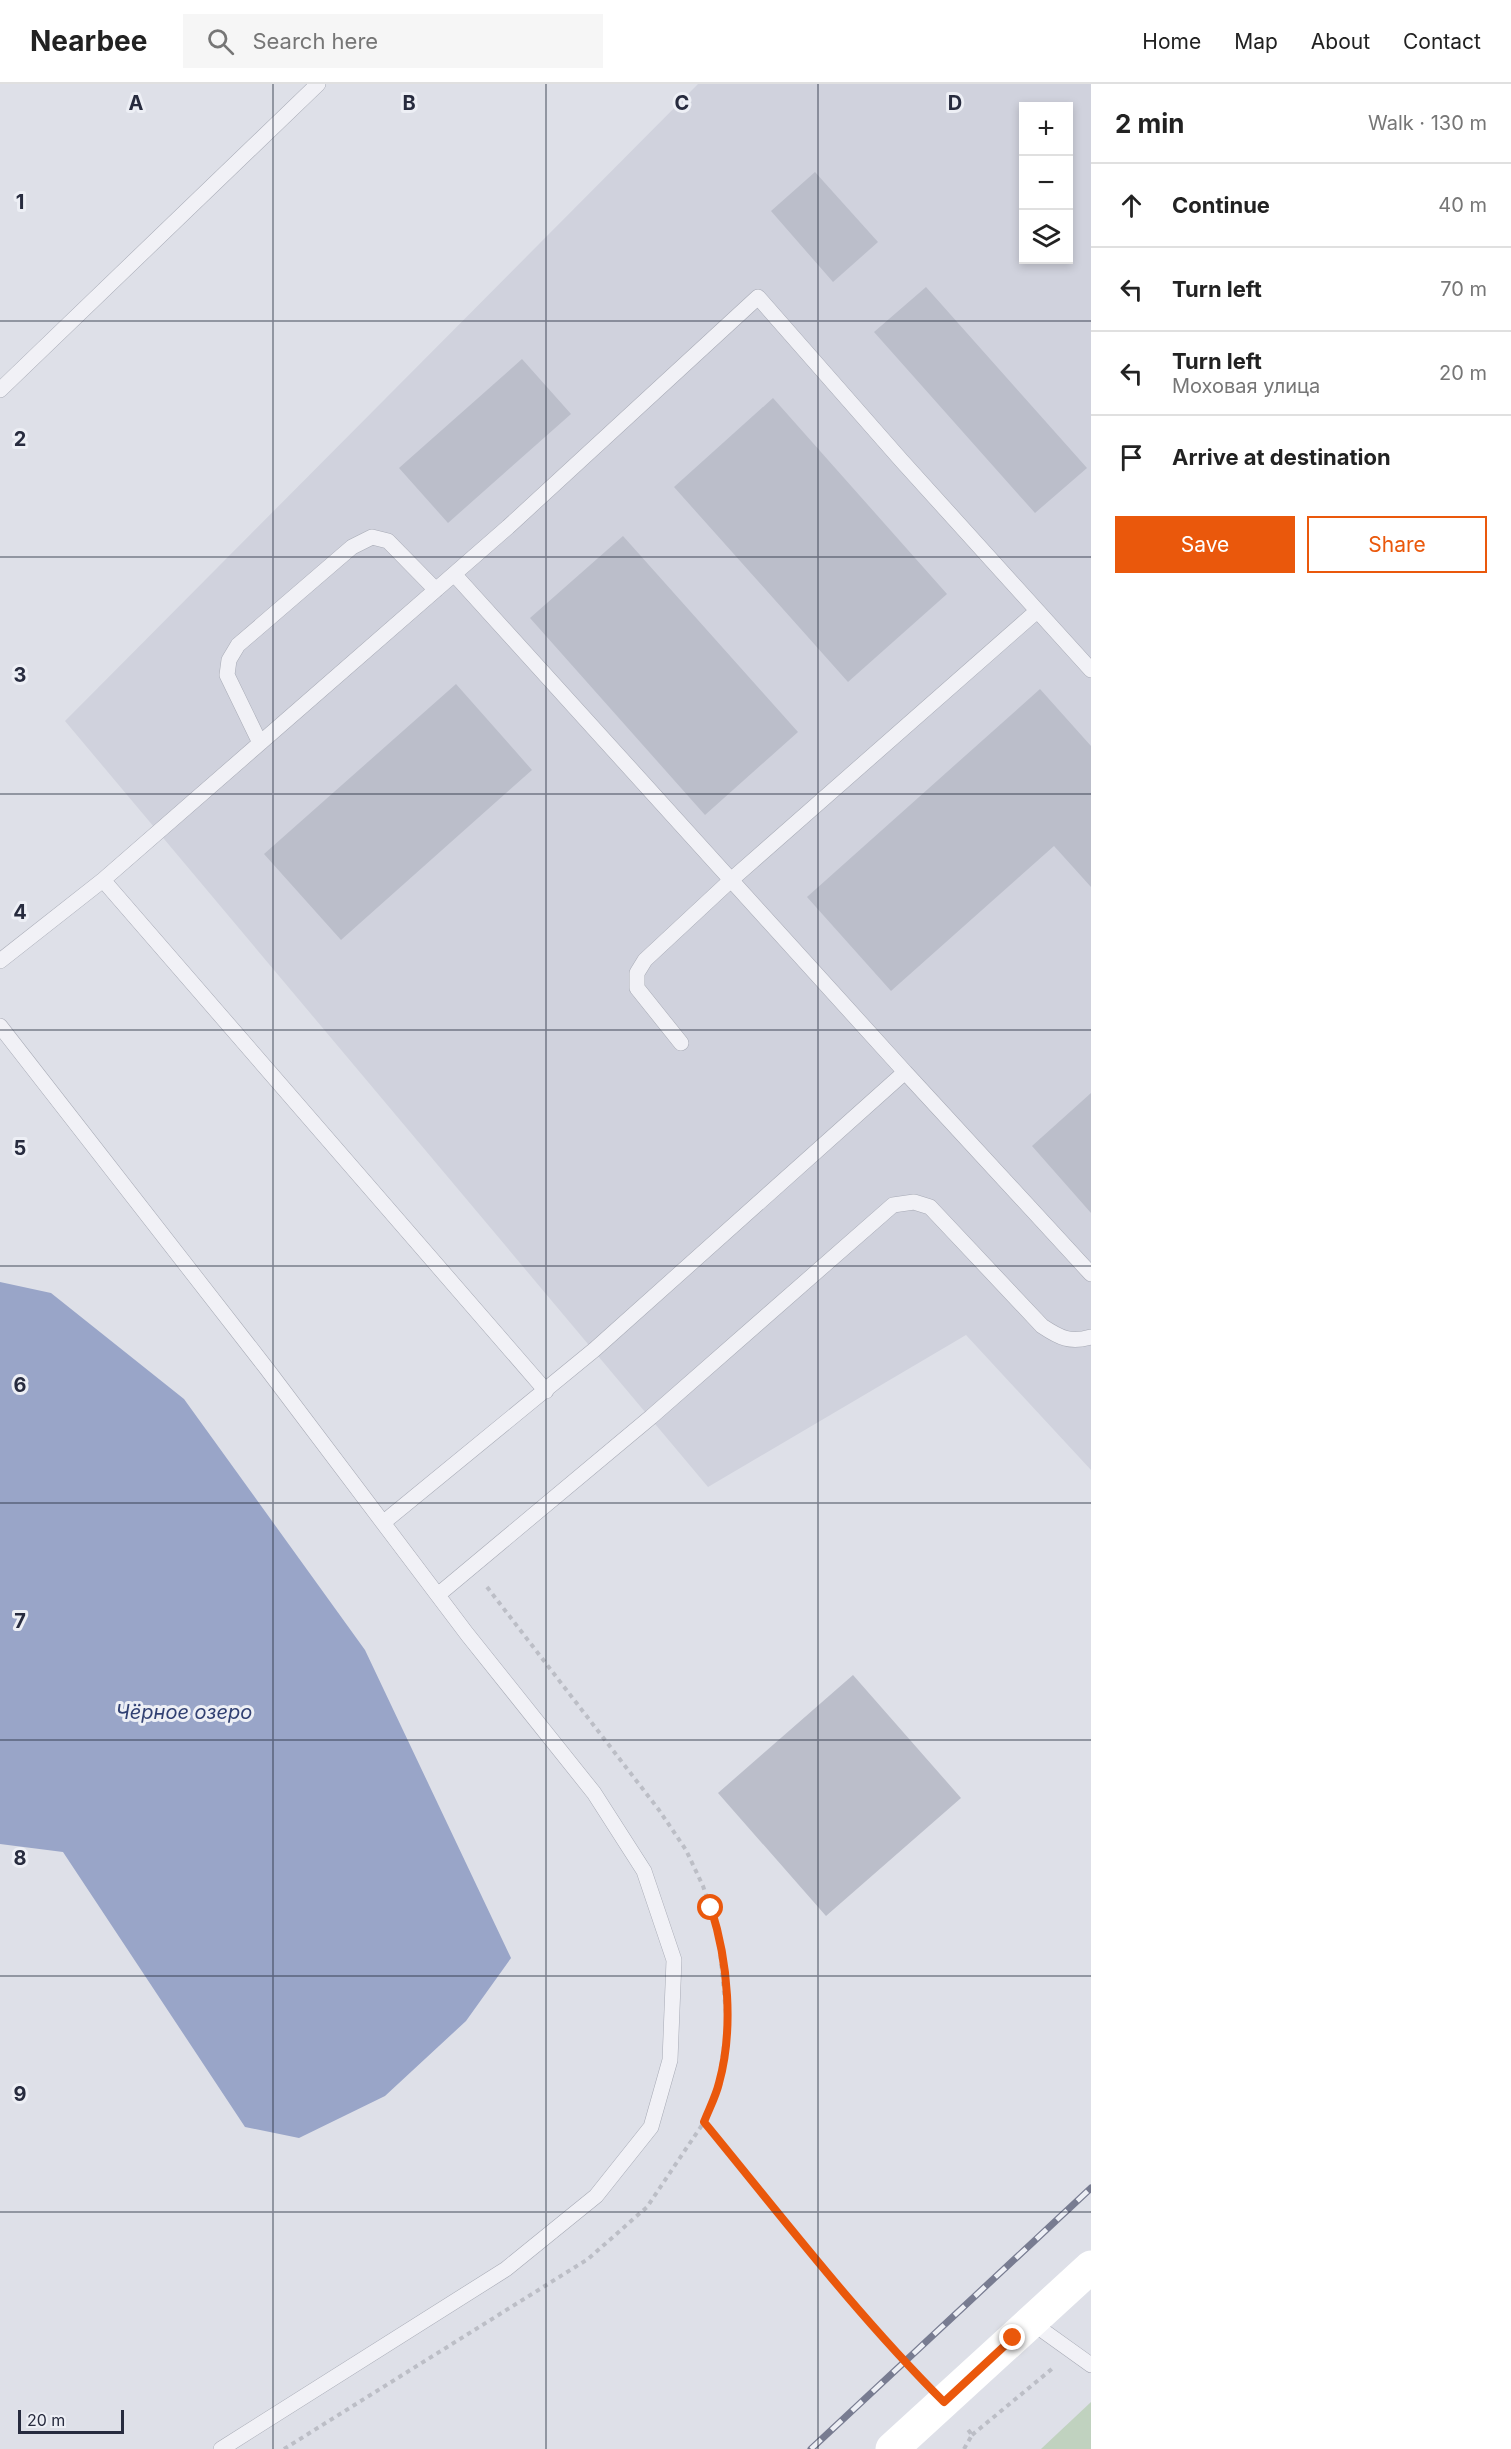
<!DOCTYPE html>
<meta charset="utf-8">
<style>
:root{--surface:#fff;--page:#f6f6f6;--text:#222;--muted:#767676;--line:#e0e0e0;--accent:#ea580c}
body{margin:0;font-family:Inter,sans-serif;background:var(--page);color:var(--text)}
.controls{position:absolute;right:18px;top:18px;display:grid;overflow:hidden;border-radius:0px;box-shadow:0 3px 9px #0003}
.controls button{width:54px;height:54px;display:grid;place-items:center;padding:0;border:0;border-bottom:2px solid var(--line);background:var(--surface);color:var(--text);font:30px sans-serif}
.scale{position:absolute;left:18px;bottom:15px;width:106px;box-sizing:border-box;padding-left:6px;border:3px solid #272b3e;border-top:0;font-size:16px;line-height:21px;white-space:nowrap;color:#272b3e;-webkit-text-stroke:4px #edeff5;paint-order:stroke}
.stop{position:absolute;width:18px;height:18px;margin:-14px;border:4px solid #ea580c;border-radius:50%;background:#fff}
.stop.end{background:#ea580c;border-color:#fff;box-shadow:0 2px 6px #0008}
.list{margin:0;padding:0;list-style:none}
h2{display:flex;justify-content:space-between;align-items:center;height:78px;margin:0;padding:0 24px;font-size:26px}
h2 small{font-size:20px;font-weight:400;color:var(--muted)}
.list li{display:grid;grid-template-columns:39px 1fr auto;gap:18px;align-items:center;box-sizing:border-box;height:84px;padding:0 24px;border-top:2px solid var(--line)}
.list b{display:block;font-size:22px;white-space:nowrap}
.list p{margin:0;font-size:20px;white-space:nowrap;color:var(--muted)}
.list em{font-size:20px;font-style:normal;color:var(--muted)}
.actions{display:flex;gap:12px;padding:18px 24px}
.actions a{flex:1;padding:14px 0;border:2px solid var(--accent);border-radius:0px;text-align:center;font-size:21px;color:var(--accent)}
.actions .main{background:var(--accent);color:#fff}
.icon{flex:none;width:33px;height:33px;fill:none;stroke:currentColor;stroke-width:2;stroke-linecap:round;stroke-linejoin:round}
.map{position:relative;flex:none;width:1091px;height:2365px;overflow:hidden}
header{display:flex;align-items:center;gap:36px;box-sizing:border-box;height:84px;padding:0 30px;background:var(--surface);border-bottom:2px solid var(--line)}
header strong{font-size:28px}
nav{display:flex;gap:33px;margin-inline-start:auto;font-size:21px}
.search{width:420px;height:54px;background:var(--page);display:flex;align-items:center;gap:15px;box-sizing:border-box;padding:0 21px;border-radius:0px;color:var(--muted);font-size:22px}
main{display:flex}
aside{flex:1;background:var(--surface)}
.map>svg:first-child{display:block}
</style>
<header>
<strong>Nearbee</strong>
<div class="search"><svg class="icon" aria-label="search" viewBox="0 0 24 24"><circle cx="10" cy="10" r="6"/><path d="M15 15l6 6"/></svg>Search here</div>
<nav><a>Home</a><a>Map</a><a>About</a><a>Contact</a></nav>
</header>
<main>
<div class="map">
<svg width="1091" height="2365" viewBox="0 0 1091 2365">
<rect width="100%" height="100%" fill="#dee0e8"/>
<path fill="#d0d2dd" fill-rule="evenodd" d="M698 0H1091V1386L966 1251 708 1403 65 637ZM1024 22H1068V176H1024Z"/>
<path fill="#c0d2bf" d="M1091 2318V2365H1041Z"/>
<path fill="#99a5c8" d="M0 1198 51 1209 184 1315 365 1566 511 1874 466 1937 385 2012 299 2054 245 2043 63 1768 0 1760Z"/>
<path fill="#bbbeca" d="M815 88 878 158 833 198 771 127Z
M926 203 1087 384 1035 429 874 248Z
M522 275 571 330 448 439 399 384Z
M773 314 947 510 848 598 674 403Z
M623 452 798 648 705 731 530 534Z
M456 600 532 686 341 856 264 770Z
M1040 605 1091 662V803L1054 762 891 907 807 813Z
M1091 1009V1129L1032 1062Z
M853 1591 961 1714 826 1832 718 1709Z"/>
<g fill="none" stroke-linecap="round" stroke-linejoin="round">
<defs>
<path id="service" d="M0 306 318 0
M260 659 227 591 229 576 238 561 352 463 372 453 388 457 436 506
M103 796 508 443 758 213 901 376 1091 586
M0 877 103 796 546 1307
M0 942 267 1285 467 1550 594 1709 644 1787 674 1876 670 1976 651 2043 596 2112 506 2185 221 2365
M681 959 637 904V889L645 876 731 796 1037 527
M905 988 1091 1190
M384 1438 594 1266 905 988 454 490
M439 1510 651 1333 893 1121 914 1118 930 1123 1042 1242C1060 1254 1070 1259 1091 1253
M1031 2238 1091 2281"/>
</defs>
<use href="#service" stroke="#a7aab5" stroke-width="16"/>
<path stroke="#bcbec6" stroke-width="4" stroke-dasharray="4.5 4.5" stroke-linecap="butt" d="M487 1503 659 1726 686 1766 703 1802 718 1847 727 1940 719 1998 704 2038 855 2222 920 2294
M972 2351 1053 2284
M284 2365 588 2175 647 2123 704 2038
M964 2365 972 2351 966 2343"/>
<use href="#service" stroke="#f1f1f6" stroke-width="15"/>
<path stroke="#fff" stroke-width="33" d="M892 2365 1091 2183"/>
<defs>
<path id="rail" d="M811 2365 1091 2104"/>
</defs>
<use href="#rail" stroke="#787c91" stroke-width="7"/>
<use href="#rail" stroke="#edeff5" stroke-width="4.5" stroke-dasharray="14" stroke-linecap="butt"/>
</g>
<g fill="none" stroke-linecap="round" stroke-linejoin="round">
<path stroke="#ea580c" stroke-width="8" d="M711 1824C728 1877 734 1945 719 1999 716 2012 709 2025 704 2038 782 2133 857 2231 944 2318L1013 2254"/>
</g>
<path fill="none" stroke="#272b3e" stroke-width="1.5" stroke-opacity="0.55" d="M273 0V2365M546 0V2365M818 0V2365M0 237H1091M0 473H1091M0 710H1091M0 946H1091M0 1182H1091M0 1419H1091M0 1656H1091M0 1892H1091M0 2128H1091"/>
<g text-anchor="middle" stroke-width="6" stroke-linejoin="round" paint-order="stroke">
<g font-size="20" font-style="italic" fill="#314072" stroke="#edeff5">
<text x="184" y="1635">Чёрное озеро</text>
</g>
</g>
<g font-size="20" text-anchor="middle" font-weight="bold" fill="#272b3e" stroke="#edeff5" stroke-width="6" stroke-linejoin="round" paint-order="stroke">
<text x="136" y="26">A</text>
<text x="409" y="26">B</text>
<text x="682" y="26">C</text>
<text x="955" y="26">D</text>
<text x="20" y="125">1</text>
<text x="20" y="362">2</text>
<text x="20" y="598">3</text>
<text x="20" y="835">4</text>
<text x="20" y="1071">5</text>
<text x="20" y="1308">6</text>
<text x="20" y="1544">7</text>
<text x="20" y="1781">8</text>
<text x="20" y="2017">9</text>
</g>
</svg>
<div class="controls">
<button>+</button>
<button>−</button>
<button><svg class="icon" aria-label="layers" viewBox="0 0 24 24"><path d="M12 4l9 5-9 5-9-5zM3 14l9 5 9-5"/></svg></button>
</div>
<div class="scale">20 m</div>
<div class="stop" style="left:711px;top:1824px"></div>
<div class="stop end" style="left:1013px;top:2254px"></div>
</div>
<aside>
<h2>2 min<small>Walk · 130 m</small></h2>
<ul class="list">
<li><svg class="icon" aria-label="ahead" viewBox="0 0 24 24"><path d="M12 20V5M6 11l6-6 6 6"/></svg><div><b>Continue</b></div><em>40 m</em></li>
<li><svg class="icon" aria-label="left" viewBox="0 0 24 24"><path d="M17 20v-9H6M10 6l-5 5 5 5"/></svg><div><b>Turn left</b></div><em>70 m</em></li>
<li><svg class="icon" aria-label="left" viewBox="0 0 24 24"><path d="M17 20v-9H6M10 6l-5 5 5 5"/></svg><div><b>Turn left</b><p>Моховая улица</p></div><em>20 m</em></li>
<li><svg class="icon" aria-label="arrive" viewBox="0 0 24 24"><path d="M6 21V4h12l-3 4 3 4H6"/></svg><div><b>Arrive at destination</b></div></li>
</ul>
<div class="actions"><a class="main">Save</a><a>Share</a></div>
</aside>
</main>
